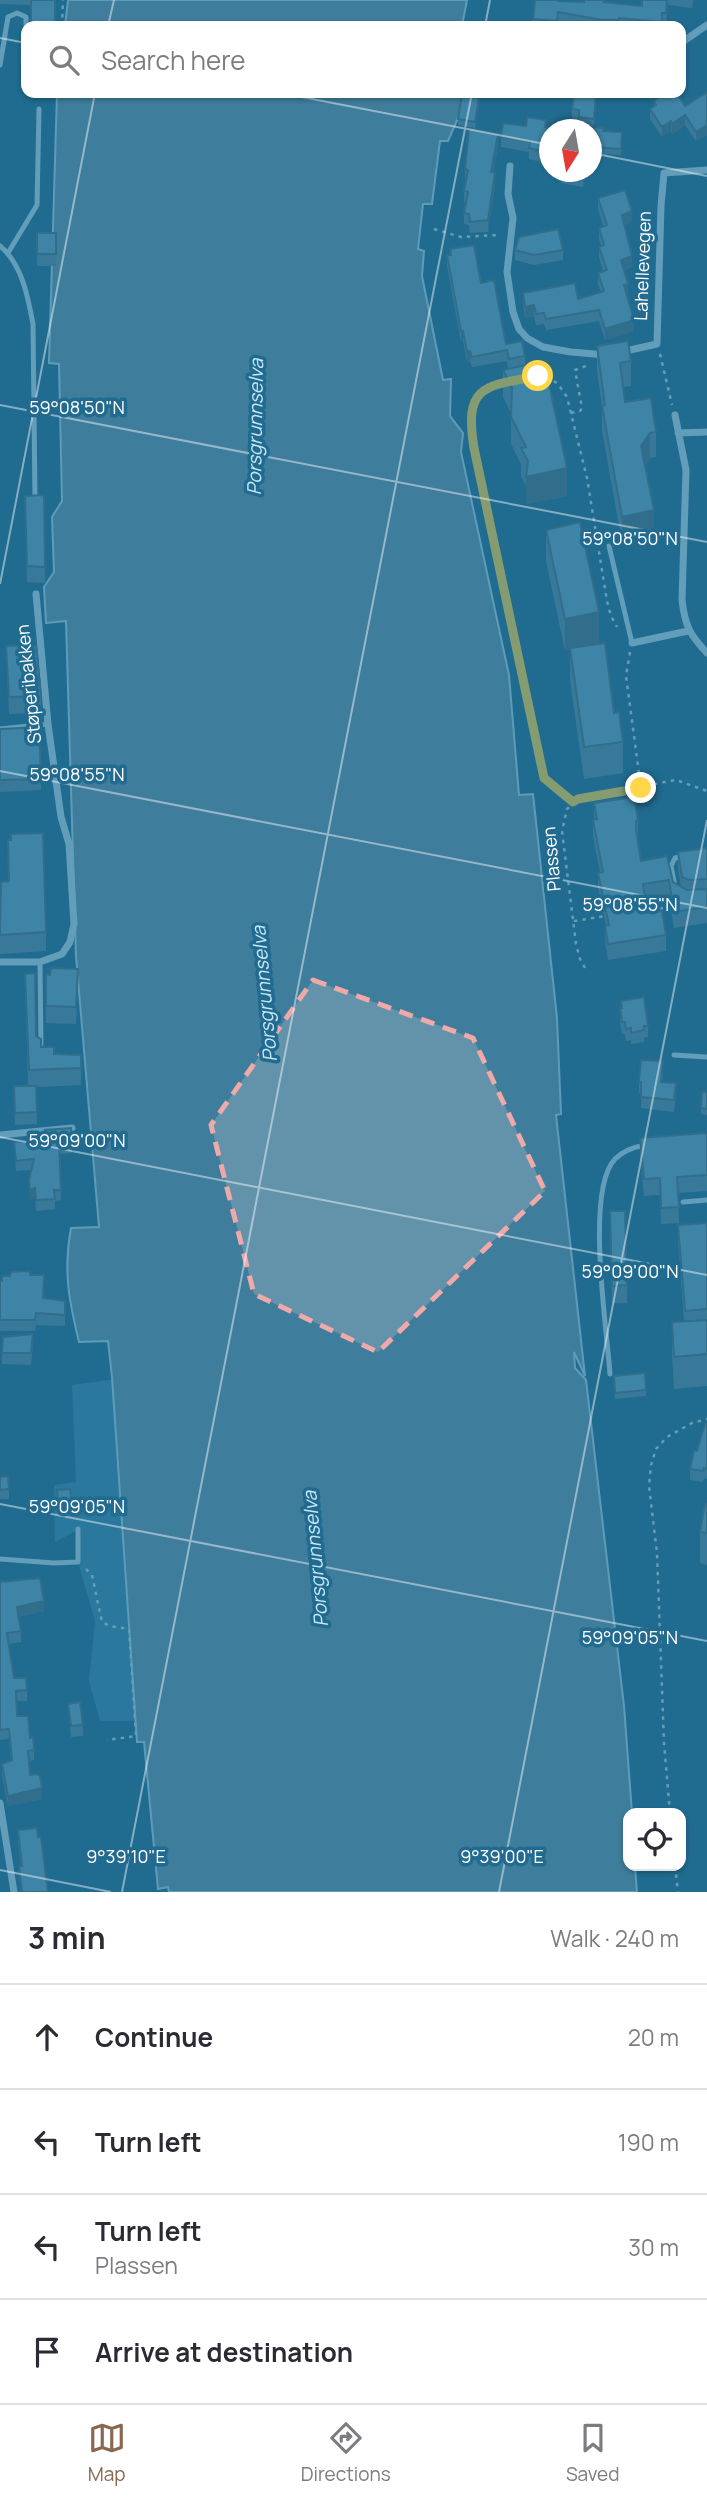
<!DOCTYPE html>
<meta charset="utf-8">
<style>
:root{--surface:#fff;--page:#f7f7f7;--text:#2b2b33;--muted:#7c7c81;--line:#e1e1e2;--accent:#886850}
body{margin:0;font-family:Manrope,sans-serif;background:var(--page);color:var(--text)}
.controls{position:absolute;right:21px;bottom:21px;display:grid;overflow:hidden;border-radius:14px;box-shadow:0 2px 5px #0004}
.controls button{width:63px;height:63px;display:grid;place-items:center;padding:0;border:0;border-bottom:2px solid var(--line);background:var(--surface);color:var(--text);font:35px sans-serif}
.compass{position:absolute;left:539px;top:119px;width:63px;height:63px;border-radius:50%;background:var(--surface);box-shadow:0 2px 5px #0004;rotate:191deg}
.stop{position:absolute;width:21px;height:21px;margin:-16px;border:5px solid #ffd54a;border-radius:50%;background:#fff}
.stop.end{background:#ffd54a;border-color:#fff;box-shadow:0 2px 7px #0008}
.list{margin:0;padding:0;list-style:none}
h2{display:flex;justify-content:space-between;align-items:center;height:91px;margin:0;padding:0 28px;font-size:30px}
h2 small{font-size:23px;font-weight:400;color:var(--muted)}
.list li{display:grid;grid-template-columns:46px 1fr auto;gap:21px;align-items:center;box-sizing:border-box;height:105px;padding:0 28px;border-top:2px solid var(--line)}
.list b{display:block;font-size:26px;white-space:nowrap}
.list p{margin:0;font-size:23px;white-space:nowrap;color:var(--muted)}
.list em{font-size:23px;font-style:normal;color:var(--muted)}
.icon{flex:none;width:38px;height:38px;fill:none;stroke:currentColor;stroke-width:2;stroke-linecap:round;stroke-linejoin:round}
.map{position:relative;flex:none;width:707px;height:1892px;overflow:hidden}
.search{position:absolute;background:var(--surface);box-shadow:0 2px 5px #0004;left:21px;right:21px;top:21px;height:77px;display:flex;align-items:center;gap:18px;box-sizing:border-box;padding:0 24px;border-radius:14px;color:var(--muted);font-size:26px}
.sheet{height:511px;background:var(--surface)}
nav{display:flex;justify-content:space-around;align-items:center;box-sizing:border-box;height:98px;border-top:2px solid var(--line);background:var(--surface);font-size:19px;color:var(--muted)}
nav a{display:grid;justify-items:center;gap:4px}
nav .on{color:var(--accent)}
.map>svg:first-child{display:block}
</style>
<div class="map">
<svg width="707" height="1892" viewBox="0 0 707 1892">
<rect width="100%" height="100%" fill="#216b90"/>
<path fill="#3587ad" d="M116 1379 145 1721H100L89 1681 95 1621 78 1562V1530L55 1542 54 1485 76 1482 72 1385Z"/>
<path fill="#6293ab" stroke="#a5d7ee" stroke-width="2" d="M68 0H467L462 26H65Z
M57 93H462V109L448 141H440L432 204H423L418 249 424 251 422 276 443 380 451 379 450 416 463 433 461 452 509 675 519 795 533 794 557 1018 561 1114 556 1115 585 1376 574 1352 575 1368 586 1380 624 1706 632 1813H628V1866H635L637 1892H169L168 1887 158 1889 144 1742H137L112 1377 108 1341 79 1342C69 1301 63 1270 71 1228L99 1227 76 956 66 621 46 623 44 587 54 572 52 517 62 501 59 364 49 363Z"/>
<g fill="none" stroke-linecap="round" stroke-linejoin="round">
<path stroke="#b1daec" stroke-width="2.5" stroke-dasharray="3.5 5" stroke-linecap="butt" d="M62 26 63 0
M434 229 461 237 499 235
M660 354 672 405
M547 376 558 384 567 397 587 478 607 601 611 616 617 627
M506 383C466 393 469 413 474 448L544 778 573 802
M571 413 580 411 582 408 575 370 589 365
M630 652 626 676 641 788
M643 911 671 907
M574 921 606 916
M585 968 580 959 576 944 562 831 567 809 578 798 676 780 707 791
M86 1569 92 1575 102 1622 110 1626 129 1629 136 1736 107 1740
M670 1813 664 1743 657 1553 649 1486 651 1465 656 1449 667 1437 692 1423 707 1419
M675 1866 678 1892"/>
<path stroke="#b1daec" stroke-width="5" d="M0 65 8 17 17 13 26 17V50
M0 246C22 264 28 297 33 324L35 500
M8 253 37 205 39 109
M609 546 632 643
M0 729 48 724
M675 887 671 866 675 858 683 856
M40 962 41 1044
M674 1055 707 1057
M683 1202 707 1200
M610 1374C607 1329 585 1190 615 1159 623 1151 634 1147 645 1145
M0 1559 54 1563 78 1562V1529"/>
<path stroke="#b1daec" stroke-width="7" d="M681 43 707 25
M510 166 508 194 513 218 507 272 513 312 519 329 527 338 543 347 571 352 606 355
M621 352 657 344 661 206 664 173 707 170
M675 415 686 470 682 600C685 626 690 635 707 653
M678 433 707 432
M632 643 688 631
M0 962H40L62 954 70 942 74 924 69 844 61 817 48 724 36 594
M0 1135 72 1128
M0 1803 14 1892"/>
</g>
<path fill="#548ba6" d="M0 0H56L31 5 0 4Z
M560 0V1L584 2 605 0V2L642 6V0H693L692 8 668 5 666 23H662V26H583L558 22 557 26H533V19Z
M26 35V87L21 86V63Z
M707 92V135L696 141 685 125 672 134 671 131 662 137 650 119V109L654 106V101L670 96 685 106Z
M597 93 594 127 603 131 622 132 621 155 592 153V130L591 128 579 127V120L572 119V109Z
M479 104 475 128 458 125V119Z
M526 126 546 127 550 139V164L529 159V152L501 147V137Z
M498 146 493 172 495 184 488 232 470 233 469 225 464 224V213L466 203H464V191L466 181H465V169Z
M561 172H586L583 187 561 183Z
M598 198 632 222 625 225 632 267 624 270 628 295H627L634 331 605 340 599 321 546 330 544 324 536 325 534 316 525 318 523 304V293L578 299 601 292 598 284V273L603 271 599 257V247L601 246 599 239V228L603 226 598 209Z
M37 233H56V266H37Z
M450 249 481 283 506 344 525 356V365L567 496 526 504V486L521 476V464L511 444V413L503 397V370L508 368 507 361 472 367 470 362H467L463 341 461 342 447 266V255H450Z
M515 250H563V260L534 265 515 260Z
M597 346 631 361V386L623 387 625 402 656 432V457L650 458 645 466 654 535 622 542 602 431V406L597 371Z
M44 495 45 583 27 582 25 512Z
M546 530 599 643 590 645 614 713 623 742V773L584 779 570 680V650L565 651 546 561Z
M6 646 41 696V713L9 714Z
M39 727 41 790 0 792V729Z
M594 803 638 820V836H637L641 861 681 887 678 868V852L707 848V923L674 928 669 896 645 900 647 913 666 935V951L608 960 605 941V926L606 925 598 888V873L600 872 593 836V820H594Z
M8 840 46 932V951L0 954V889L8 881Z
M25 974 36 1036 41 1047 54 1054 81 1055V1085L36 1087 37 1124 15 1125 14 1086H28Z
M46 974 78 986 76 1024 46 1023Z
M621 1001 648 1026V1037L644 1038V1042L631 1044V1040L626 1041 625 1034H622L620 1020V1008H621Z
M663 1073 662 1082 676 1095 674 1112 641 1108V1093H639V1081Z
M707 1092V1115L701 1114V1108Z
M71 1128 72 1153 59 1154 61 1200 55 1201V1209L36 1211 35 1198 30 1200 29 1180 31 1170 16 1171 14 1142 45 1140V1130Z
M707 1133V1191L678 1193 679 1223 661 1224 660 1195 644 1196 640 1154V1138Z
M707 1223V1386L674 1389 672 1354V1322L684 1321 678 1242V1225Z
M610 1228 627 1285V1303H612Z
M30 1275 44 1298 65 1301V1326L36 1325 35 1331H0V1281L10 1276Z
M33 1346 31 1365 2 1364V1353Z
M645 1373 646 1396 615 1399 614 1376Z
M707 1424V1479L704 1478 703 1482 690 1480V1469Z
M0 1477 9 1489V1499H0Z
M57 1490 72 1507V1513L59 1514Z
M707 1504V1565L700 1563V1532Z
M0 1582 44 1611 18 1617 21 1631V1642L8 1644 14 1678 27 1690V1701H17V1716L30 1738 34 1750V1760L29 1761 30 1775 42 1799 8 1806 2 1774V1764L11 1761 9 1739 0 1740Z
M68 1704 83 1725V1736L71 1737Z
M18 1830 48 1892H21L19 1878V1866H21L18 1842Z"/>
<path fill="#457187" d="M685 115V125L672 134V124Z
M671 121V131L662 137V127Z
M707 125V135L696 141V132Z
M498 134V146L491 184V172Z
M584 172H586L583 187V177Z
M495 173V184L488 232V220Z
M632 211V222L622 226V215Z
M632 256V267L621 271V260Z
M628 284V295L624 296V285Z
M534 305V316L525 318V307Z
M634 320V331L605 340V329Z
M461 331H463V341L461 342Z
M470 351V362H467V352Z
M650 433V458L641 471V446Z
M567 468V496L526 504V477Z
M654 510V535L622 542V517Z
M599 612V643L565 651V619Z
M35 1188V1198L30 1200V1190Z
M44 1601V1611L17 1617V1607Z
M42 1788V1799L8 1806V1796Z"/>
<path fill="#62a2c1" stroke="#457187" stroke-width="2" d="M31 0H55V26H31Z
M535 0H559V1L584 2V0H604V2L642 6V0H667L666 13H662V22L619 18V20H602L558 12 557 21 533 19Z
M22 35H26V63H21Z
M707 92V125L696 132 685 115 672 124 671 121 662 127 650 109 656 105 654 101 666 93H668L670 96 675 93H677L685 106Z
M574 93H596L594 119 579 117V110L572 109Z
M462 95 479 98 475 122 458 119Z
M527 117 546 120 545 127 549 128 548 138 550 139V153L529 148 530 142 501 137 503 123 526 126Z
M591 127 604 128 603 131 622 132 621 149 592 147Z
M469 128 498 134 491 172 495 173 488 220 470 222 469 214 464 213 468 192 464 191 468 170 465 169Z
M561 172H584L583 177 561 173Z
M625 190 632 211 622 215 632 256 621 260 628 284 624 285 634 320 605 329 599 310 546 319 544 313 536 314 534 305 525 307 523 293 575 283 578 299 604 291 598 273 607 270 599 247 604 245 599 228 607 225 598 198Z
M558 229 563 250 534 255 515 250 519 237Z
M37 233H56V254H37Z
M474 245 481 283 494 280 506 344 522 341 525 356 509 359 507 350 472 357 470 351 467 352 463 331H461L447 255H451L450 249Z
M628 341 631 361 620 363 625 402 651 398 656 432 650 433 641 446 654 510 622 517 602 406 605 405 597 346Z
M544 361 567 468 526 477 528 461 521 448 526 447 511 417 512 388 503 370Z
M44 495 45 567 27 566 25 496Z
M580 522 599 612 565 619 546 530Z
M605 643 614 713 619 712 623 742 584 747 570 648Z
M36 645 41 696 9 697 6 646Z
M39 727 41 779 0 780V729Z
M634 797 638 820 636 821V830L641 861 667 856 673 882 687 890 707 889V907L674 912 669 880 643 884 647 913 662 911 666 935 608 944 605 926 609 925 598 873 603 872 593 820 597 819 594 803Z
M43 833 46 932 0 935 1 882 9 881 8 840H11V834Z
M707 848V879L689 880 682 877 678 852Z
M51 968 78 969 76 1007 46 1006V974L50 975Z
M35 973 36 1036 41 1039V1047H54V1054L81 1055V1068L29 1070 25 974Z
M644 997 648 1026H644V1030L631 1033V1028L626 1029 625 1022H622L620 1008H622L621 1001Z
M641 1060 663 1061 661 1082 676 1083 674 1100 641 1097V1082L639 1081Z
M14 1086H36L37 1112 15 1113Z
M702 1092H707V1109L701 1108Z
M71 1128 72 1143H59L61 1190H54L55 1199 36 1200 35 1188 30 1190 29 1180 34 1159 16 1161 14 1142 46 1140 45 1130Z
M707 1133V1175L677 1177 679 1207 661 1208 660 1178 644 1179 640 1138Z
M610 1211H625L627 1285 612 1286Z
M707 1223V1309L685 1311 678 1225Z
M30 1271V1275H44L43 1298 65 1301V1315L36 1313 35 1320H0V1281H2V1276H10L11 1272Z
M707 1320V1354L674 1357 672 1322Z
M33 1334 31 1353H2L3 1337Z
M645 1373 646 1390 615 1393 614 1376Z
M705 1424H707V1469L704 1468 703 1471 690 1469 694 1450 697 1451Z
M8 1476 9 1489 0 1490V1477Z
M70 1489 72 1507 59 1508 57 1490Z
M705 1504H707V1533L700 1532Z
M40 1578 44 1601 17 1607 21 1631 7 1633 14 1678H26L27 1690 16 1691 17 1716H28L30 1738 33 1737 34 1750 28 1751 30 1775 37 1774 40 1776 42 1788 8 1796 2 1764 12 1760 9 1729 0 1730V1582Z
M80 1702 83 1725 71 1726 68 1704Z
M37 1828 38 1837H41L48 1892H22L19 1866H22L18 1830Z"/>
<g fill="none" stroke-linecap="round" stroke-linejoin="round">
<path stroke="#ffd54a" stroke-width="9" d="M538 376C483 386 464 386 474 448L544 778 573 802 578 799 641 788"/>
</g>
<path d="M0 0H707V1892H0ZM313 980 473 1038 545 1191 378 1352 254 1294 211 1125Z" fill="#216b90" fill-opacity=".55" fill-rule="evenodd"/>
<path fill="none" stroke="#efa9a9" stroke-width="5" stroke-dasharray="14 9" stroke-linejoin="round" d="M313 980 473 1038 545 1191 378 1352 254 1294 211 1125Z"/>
<path fill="none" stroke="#fff" stroke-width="2" stroke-opacity="0.45" d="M108 26 114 0M485 26 490 0M0 38 26 43M281 93 550 145M592 153 707 176M0 405 707 542M0 584 95 93M0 771 707 908M0 1137 707 1275M0 1504 707 1641M0 1870 111 1892M122 1892 472 93M499 1892 707 820"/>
<g text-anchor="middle" stroke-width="7" stroke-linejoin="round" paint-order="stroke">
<g font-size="18" fill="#fff" stroke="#216b90">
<text transform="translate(643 266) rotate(-88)" y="6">Lahellevegen</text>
<text transform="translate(29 684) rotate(-96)" y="6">Støperibakken</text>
<text transform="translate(552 859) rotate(-95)" y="6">Plassen</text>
</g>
<g font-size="19" font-style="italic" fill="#c8e6f5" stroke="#216b90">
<text transform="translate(255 427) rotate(-89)" y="7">Porsgrunnselva</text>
<text transform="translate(264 994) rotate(-95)" y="7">Porsgrunnselva</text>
<text transform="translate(315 1559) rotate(-95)" y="7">Porsgrunnselva</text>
</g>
</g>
<g font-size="18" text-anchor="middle" fill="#fff" stroke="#216b90" stroke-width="7" stroke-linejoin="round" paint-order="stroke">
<text x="77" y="414">59°08'50"N</text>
<text x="630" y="545">59°08'50"N</text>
<text x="77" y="781">59°08'55"N</text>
<text x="630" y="911">59°08'55"N</text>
<text x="77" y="1147">59°09'00"N</text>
<text x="630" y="1278">59°09'00"N</text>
<text x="77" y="1513">59°09'05"N</text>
<text x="630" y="1644">59°09'05"N</text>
<text x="126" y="1863">9°39'10"E</text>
<text x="502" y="1863">9°39'00"E</text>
</g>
</svg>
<div class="controls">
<button><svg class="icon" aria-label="locate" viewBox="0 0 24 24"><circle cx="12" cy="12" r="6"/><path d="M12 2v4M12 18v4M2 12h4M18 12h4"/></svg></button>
</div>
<svg class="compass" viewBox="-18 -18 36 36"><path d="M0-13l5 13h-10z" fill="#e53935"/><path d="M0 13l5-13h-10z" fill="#7c7c81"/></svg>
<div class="stop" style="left:538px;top:376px"></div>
<div class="stop end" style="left:641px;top:788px"></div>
<div class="search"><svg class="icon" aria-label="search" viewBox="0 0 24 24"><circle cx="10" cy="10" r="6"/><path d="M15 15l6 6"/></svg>Search here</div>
</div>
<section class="sheet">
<h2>3 min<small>Walk · 240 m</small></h2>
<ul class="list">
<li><svg class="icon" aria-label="ahead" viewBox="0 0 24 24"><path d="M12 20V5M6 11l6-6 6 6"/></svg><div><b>Continue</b></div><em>20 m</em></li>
<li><svg class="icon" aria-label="left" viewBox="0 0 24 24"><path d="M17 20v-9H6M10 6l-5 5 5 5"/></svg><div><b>Turn left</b></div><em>190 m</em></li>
<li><svg class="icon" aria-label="left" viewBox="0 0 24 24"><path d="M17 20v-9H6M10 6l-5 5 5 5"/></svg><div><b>Turn left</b><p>Plassen</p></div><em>30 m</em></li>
<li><svg class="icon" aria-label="arrive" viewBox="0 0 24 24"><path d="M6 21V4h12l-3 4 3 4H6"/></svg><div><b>Arrive at destination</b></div></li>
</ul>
</section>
<nav>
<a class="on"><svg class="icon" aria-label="map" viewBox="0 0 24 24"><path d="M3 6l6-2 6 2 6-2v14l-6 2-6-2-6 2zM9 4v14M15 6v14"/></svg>Map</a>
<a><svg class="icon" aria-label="directions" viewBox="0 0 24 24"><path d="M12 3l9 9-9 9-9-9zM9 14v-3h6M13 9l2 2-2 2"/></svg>Directions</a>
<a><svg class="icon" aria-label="saved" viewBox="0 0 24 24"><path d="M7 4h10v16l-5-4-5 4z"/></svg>Saved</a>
</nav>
